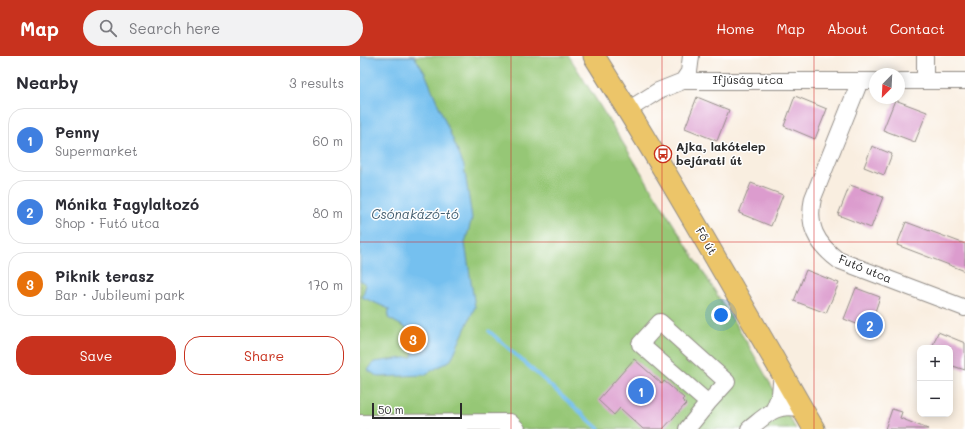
<!DOCTYPE html>
<meta charset="utf-8">
<style>
:root{--surface:#fff;--page:#f2f2f3;--text:#2b2b33;--muted:#7c7c81;--line:#e1e1e2;--accent:#c8321e}
body{margin:0;font-family:Mali,sans-serif;background:var(--page);color:var(--text)}
.controls{position:absolute;right:12px;bottom:12px;display:grid;overflow:hidden;border-radius:8px;box-shadow:0 2px 10px #0003}
.controls button{width:36px;height:36px;display:grid;place-items:center;padding:0;border:0;border-bottom:1px solid var(--line);background:var(--surface);color:var(--text);font:20px sans-serif}
.compass{position:absolute;left:509px;top:12px;width:36px;height:36px;border-radius:50%;background:var(--surface);box-shadow:0 2px 10px #0003;rotate:204deg}
.scale{position:absolute;left:12px;bottom:10px;width:90px;box-sizing:border-box;padding-left:4px;border:2px solid #2b2b2b;border-top:0;font-size:11px;line-height:14px;white-space:nowrap;color:#2b2b2b;-webkit-text-stroke:3px #fff;paint-order:stroke}
.you{position:absolute;left:361px;top:259px;width:14px;height:14px;margin:-10px;border:3px solid #fff;border-radius:50%;background:#1a73e8;box-shadow:0 0 0 6px #1a73e833}
.badge{display:grid;place-items:center;width:26px;height:26px;border-radius:50%;background:var(--accent);color:#fff;font-size:13px;font-weight:700}
.pin{position:absolute;translate:-50% -50%;border:2px solid #fff;box-shadow:0 1px 4px #0006}
.list{margin:0;padding:0;list-style:none}
h2{display:flex;justify-content:space-between;align-items:center;height:52px;margin:0;padding:0 16px;font-size:17px}
h2 small{font-size:13px;font-weight:400;color:var(--muted)}
.list li{display:grid;grid-template-columns:26px 1fr auto;gap:12px;align-items:center;box-sizing:border-box;height:64px;margin:0 8px 8px;padding:0 8px;border:1px solid var(--line);border-radius:16px}
.list b{display:block;font-size:15px;white-space:nowrap}
.list p{margin:0;font-size:13px;white-space:nowrap;color:var(--muted)}
.list em{font-size:13px;font-style:normal;color:var(--muted)}
.actions{display:flex;gap:8px;padding:12px 16px}
.actions a{flex:1;padding:9px 0;border:1px solid var(--accent);border-radius:16px;text-align:center;font-size:14px;color:var(--accent)}
.actions .main{background:var(--accent);color:#fff}
.icon{flex:none;width:22px;height:22px;fill:none;stroke:currentColor;stroke-width:2;stroke-linecap:round;stroke-linejoin:round}
.map{position:relative;flex:none;width:605px;height:373px;overflow:hidden}
header{display:flex;align-items:center;gap:24px;box-sizing:border-box;height:56px;padding:0 20px;background:var(--accent);color:#fff}
header strong{font-size:19px}
nav{display:flex;gap:22px;margin-inline-start:auto;font-size:14px}
.search{width:280px;height:36px;background:var(--page);display:flex;align-items:center;gap:10px;box-sizing:border-box;padding:0 14px;border-radius:22px;color:var(--muted);font-size:15px}
main{display:flex}
aside{flex:1;background:var(--surface)}
.map>svg:first-child{display:block}
</style>
<header>
<strong>Map</strong>
<div class="search"><svg class="icon" aria-label="search" viewBox="0 0 24 24"><circle cx="10" cy="10" r="6"/><path d="M15 15l6 6"/></svg>Search here</div>
<nav><a>Home</a><a>Map</a><a>About</a><a>Contact</a></nav>
</header>
<main>
<aside>
<h2>Nearby<small>3 results</small></h2>
<ul class="list">
<li><span class="badge" style="background:#3f7fe0">1</span><div><b>Penny</b><p>Supermarket</p></div><em>60 m</em></li>
<li><span class="badge" style="background:#3f7fe0">2</span><div><b>Mónika Fagylaltozó</b><p>Shop · Futó utca</p></div><em>80 m</em></li>
<li><span class="badge" style="background:#e8710a">3</span><div><b>Piknik terasz</b><p>Bar · Jubileumi park</p></div><em>170 m</em></li>
</ul>
<div class="actions"><a class="main">Save</a><a>Share</a></div>
</aside>
<div class="map">
<svg width="605" height="373" viewBox="0 0 605 373">
<rect width="100%" height="100%" fill="#fff"/>
<filter id="ink" filterUnits="userSpaceOnUse"><feTurbulence type="fractalNoise" baseFrequency=".025" numOctaves="2"/><feDisplacementMap in="SourceGraphic" scale="8" xChannelSelector="R" yChannelSelector="G"/><feConvolveMatrix kernelMatrix="1 2 1 2 8 2 1 2 1" color-interpolation-filters="sRGB"/></filter>
<filter id="wash" filterUnits="userSpaceOnUse"><feTurbulence type="fractalNoise" baseFrequency=".012" numOctaves="4" result="noise"/><feDisplacementMap in="SourceGraphic" scale="16" xChannelSelector="R" yChannelSelector="G"/><feGaussianBlur stdDeviation="0.9" result="paint"/><feColorMatrix in="noise" values="0 0 0 0 0 0 0 0 0 0 0 0 0 0 0 0 0 1.4 0 .05"/><feComposite in="paint" operator="in"/></filter>
<g filter="url(#wash)">
<rect width="100%" height="100%" fill="#f9eee0"/>
<path fill="#96c776" stroke="#607950" d="M0 0H209L389 290 436 373H0Z"/>
<path fill="#75c0ef" stroke="#50768d" d="M0 0H54L65 17 104 110 112 162 105 187 115 251 91 304 64 319 18 321 8 314 14 306 52 301 57 278 28 262 29 253 2 241 6 229 0 224Z"/>
<g fill="none" stroke-linecap="round" stroke-linejoin="round">
<path stroke="#75c0ef" stroke-width="3.5" d="M129 275 239 373"/>
</g>
<g id="blocks">
<path fill="#dc9cce" d="M435 40 467 53 455 83 424 70Z
M337 41 369 54 357 85 325 72Z
M535 44 567 56 555 86 523 74Z
M512 90 532 98 524 119 504 111Z
M391 127 423 139 411 170 379 157Z
M490 129 523 141 511 172 478 159Z
M546 166 605 188V215L537 189Z
M446 214 479 227 466 257 434 245Z
M496 232 520 241 509 273 484 263Z
M578 276 605 287V314L590 309V292H572Z
M274 303 302 328 304 325 324 342 322 344 326 348 303 373H283L260 352 254 359 238 344Z
M532 353 542 356 540 362 568 373H525Z"/>
</g>
</g>
<g filter="url(#ink)">
<use href="#blocks" fill-opacity="0" stroke="#928c86" stroke-width="1"/>
<g fill="none" stroke-linecap="round" stroke-linejoin="round">
<defs>
<path id="minor" d="M565 0V25
M323 25 329 16 331 0
M500 25 453 142C447 170 456 187 478 204L605 252
M539 25H605
M268 54 298 35 323 25H515
M300 266 367 326 348 347 280 288Z
M414 353 420 338 422 316
M0 367 150 366 157 373
M327 373 348 347
M389 373C409 357 416 347 442 353"/>
<path id="major" d="M234 0C311 122 382 248 454 373"/>
</defs>
<use href="#minor" stroke="#928c86" stroke-width="18"/>
<use href="#major" stroke="#928c86" stroke-width="23"/>
<use href="#minor" stroke="#fff" stroke-width="16"/>
<use href="#major" stroke="#ecc569" stroke-width="21"/>
</g>
</g>
<path fill="none" stroke="#d62828" stroke-width="1" stroke-opacity="0.55" d="M151 0V373M302 0V373M454 0V373M0 186H605"/>
<defs>
<symbol id="bus-ring" viewBox="-11 -11 22 22"><circle r="9.5" fill="#fff" stroke="#c8321e" stroke-width="1.5"/><path d="M-5-6H5V4H4V6H2V4H-2V6H-4V4H-5ZM-3.5-4V0h7V-4ZM-3.5 1.2v1.5H-2V1.2ZM2 1.2v1.5H3.5V1.2Z" fill="#c8321e"/></symbol>
</defs>
<g fill-rule="evenodd">
<use href="#bus-ring" x="293" y="88" width="20" height="20"/>
</g>
<g text-anchor="middle" stroke-width="3" stroke-linejoin="round" paint-order="stroke">
<g font-size="12" fill="#2b2b2b" stroke="#fff">
<text x="388" y="28">Ifjúság utca</text>
<text transform="translate(346 185) rotate(60)" y="4">Fő út</text>
<text transform="translate(505 213) rotate(22)" y="4">Futó utca</text>
</g>
<g font-size="12" font-weight="bold" fill="#2b2b2b" stroke="#fff" text-anchor="start">
<text x="316" y="95">Ajka, lakótelep<tspan x="316" dy="14">bejárati út</tspan></text>
</g>
<g font-size="13" font-style="italic" fill="#455f70" stroke="#fff">
<text x="55" y="163">Csónakázó-tó</text>
</g>
</g>
</svg>
<div class="controls">
<button>+</button>
<button>−</button>
</div>
<svg class="compass" viewBox="-18 -18 36 36"><path d="M0-13l5 13h-10z" fill="#e53935"/><path d="M0 13l5-13h-10z" fill="#7c7c81"/></svg>
<div class="scale">50 m</div>
<div class="you"></div>
<div class="pin badge" style="left:281px;top:335px;background:#3f7fe0">1</div>
<div class="pin badge" style="left:510px;top:269px;background:#3f7fe0">2</div>
<div class="pin badge" style="left:53px;top:283px;background:#e8710a">3</div>
</div>
</main>
